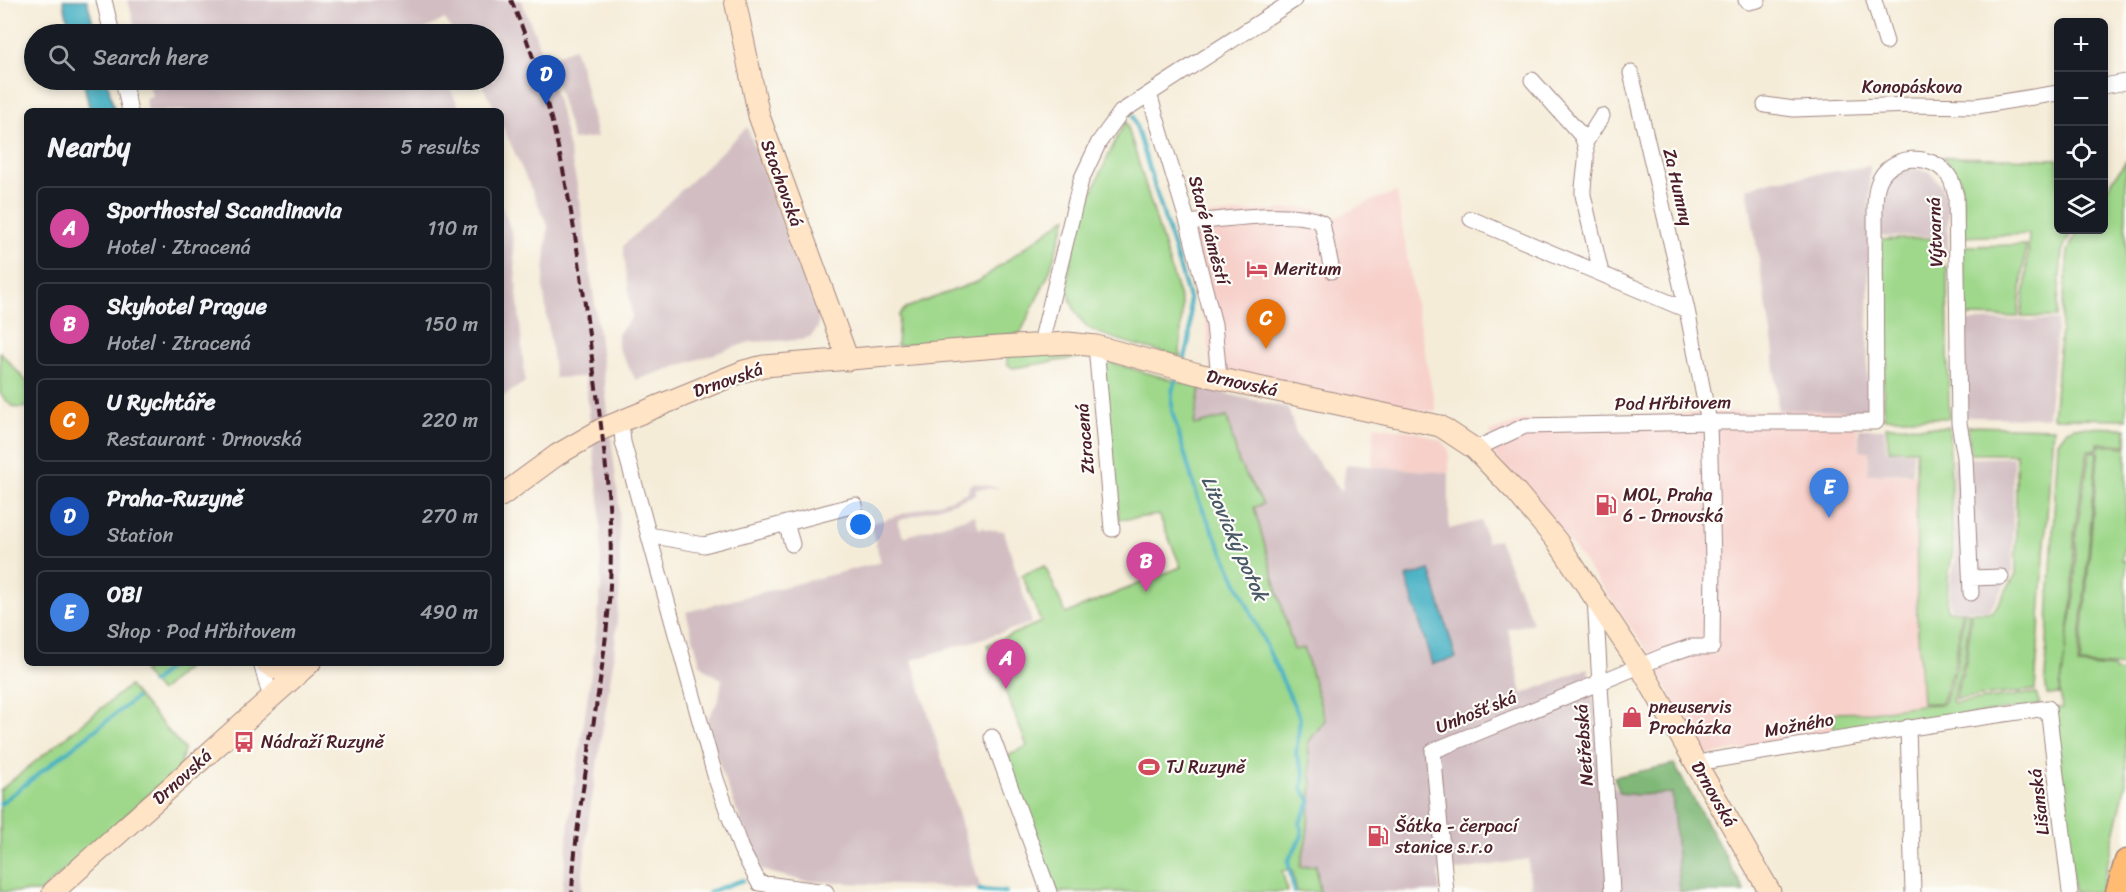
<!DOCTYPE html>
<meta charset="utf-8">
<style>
:root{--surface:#171b24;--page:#20242c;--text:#f1f3f6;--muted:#9ea1a6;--line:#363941;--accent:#d1495b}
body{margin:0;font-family:Sriracha,sans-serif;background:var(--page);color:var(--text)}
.controls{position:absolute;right:18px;top:18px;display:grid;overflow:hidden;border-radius:9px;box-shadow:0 3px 9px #0003}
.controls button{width:54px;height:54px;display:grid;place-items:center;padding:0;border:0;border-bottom:2px solid var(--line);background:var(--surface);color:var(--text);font:30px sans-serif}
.you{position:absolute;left:861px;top:525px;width:21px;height:21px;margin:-15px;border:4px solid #fff;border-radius:50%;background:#1a73e8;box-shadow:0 0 0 9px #1a73e833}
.badge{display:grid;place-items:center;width:39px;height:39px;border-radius:50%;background:var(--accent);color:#fff;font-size:20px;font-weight:700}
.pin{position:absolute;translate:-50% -50px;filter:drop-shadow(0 2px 3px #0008)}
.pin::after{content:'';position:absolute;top:32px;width:21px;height:18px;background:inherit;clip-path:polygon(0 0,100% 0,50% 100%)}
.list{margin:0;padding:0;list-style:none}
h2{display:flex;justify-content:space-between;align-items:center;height:78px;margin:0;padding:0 24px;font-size:26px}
h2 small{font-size:20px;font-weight:400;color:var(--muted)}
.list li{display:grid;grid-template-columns:39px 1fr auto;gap:18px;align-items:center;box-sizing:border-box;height:84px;margin:0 12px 12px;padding:0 12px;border:2px solid var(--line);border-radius:9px}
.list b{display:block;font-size:22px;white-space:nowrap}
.list p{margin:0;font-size:20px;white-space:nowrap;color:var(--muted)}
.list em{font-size:20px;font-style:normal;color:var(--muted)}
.icon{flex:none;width:33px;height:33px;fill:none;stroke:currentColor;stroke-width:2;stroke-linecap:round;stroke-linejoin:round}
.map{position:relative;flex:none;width:2126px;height:892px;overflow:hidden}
.search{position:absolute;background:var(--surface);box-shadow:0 3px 9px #0003;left:24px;top:24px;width:480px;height:66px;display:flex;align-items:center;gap:15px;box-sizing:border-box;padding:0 21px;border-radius:33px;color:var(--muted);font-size:22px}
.panel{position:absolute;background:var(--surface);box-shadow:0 3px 9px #0003;left:24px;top:108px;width:480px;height:558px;border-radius:9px}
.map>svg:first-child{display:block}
</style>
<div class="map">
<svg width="2126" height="892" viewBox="0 0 2126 892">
<rect width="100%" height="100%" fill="#fdfcf7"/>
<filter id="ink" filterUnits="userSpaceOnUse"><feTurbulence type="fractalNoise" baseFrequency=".0167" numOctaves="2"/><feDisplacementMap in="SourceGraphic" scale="12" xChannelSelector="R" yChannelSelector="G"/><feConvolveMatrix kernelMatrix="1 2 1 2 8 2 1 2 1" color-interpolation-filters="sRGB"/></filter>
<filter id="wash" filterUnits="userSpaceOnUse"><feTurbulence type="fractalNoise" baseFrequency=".008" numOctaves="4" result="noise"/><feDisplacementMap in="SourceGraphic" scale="24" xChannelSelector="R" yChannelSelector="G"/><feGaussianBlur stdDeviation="1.35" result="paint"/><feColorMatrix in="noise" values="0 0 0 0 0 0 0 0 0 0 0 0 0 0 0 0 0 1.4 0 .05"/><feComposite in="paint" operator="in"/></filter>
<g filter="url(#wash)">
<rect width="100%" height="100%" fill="#f5ecd8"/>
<path fill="#f7d0ca" d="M1397 192 1408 263 1436 411H1401L1211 370 1206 321 1179 217 1302 208 1316 209 1337 217 1370 201Z
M1778 410 1856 411 1859 450H1869L1868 474H1916L1917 615 1922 703 1872 712 1834 713V734L1701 756 1648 652 1577 552 1490 450 1499 445 1489 432 1524 420Z
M1374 426 1417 432 1442 441 1449 451V473L1372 466Z"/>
<path fill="#d2bec2" d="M128 0H521L535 34 558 102 577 184 598 326 619 506 620 586 614 656 588 824 581 892H562L569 822 594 654 601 585 600 507 585 377 555 378 543 286 548 226 501 123V111H496L479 80H494V34H454L445 19 422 31 423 34H137Z
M574 48 581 68 597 137 573 140 549 58Z
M148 80H446L461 111H148L145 99 152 96Z
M747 127 819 319 818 328 811 336 802 340 750 342 636 380 618 348V334L632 317 623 246Z
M1870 166 1867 411 1778 410 1773 345 1747 188 1775 180Z
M1908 168 1929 171 1941 185 1948 206V256L1939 236 1880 237 1882 189 1892 177Z
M501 205 512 232 525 382 501 398Z
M2058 320 2048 418 1965 417 1964 321Z
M1200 388 1288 408 1297 436 1342 492 1346 464 1449 473V529L1481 521 1487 542 1498 539 1533 623 1508 629 1522 694 1588 668 1596 715 1599 771 1620 793 1638 795 1672 793 1680 892H1531L1528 859 1455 871 1438 872 1440 892H1320L1316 865 1300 867 1307 837 1312 786 1308 743 1325 720 1304 648 1294 650 1254 506 1263 504 1239 463 1194 426Z
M1859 429H1884L1887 451 1913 452 1912 473 1868 474 1869 451 1859 450Z
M2013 457V572L1990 610 1950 609V582L1956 557 1953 459Z
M973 483 1001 488 976 489V495L898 521 903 537 975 515 979 529 984 527V529L1004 531 1032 623 912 660 981 889 803 881 761 870 723 776 707 720 719 699 722 679 707 671 700 663 686 612 881 562 870 524 951 499 968 492 969 486Z"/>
<path fill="#9fd88b" stroke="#747c5b" stroke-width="1.5" d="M1126 121 1182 305 1180 357C1160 351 1103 338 1089 328 1075 317 1067 296 1068 279 1072 233 1104 161 1126 121Z
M1943 157 2058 159V230H2072L2062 251 2057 317H2021L2026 282 2029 234 1962 237 1964 224 1960 178Z
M2126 161V419L2053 418 2068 251 2078 230H2104V193Z
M1067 217 1049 273 1020 334 897 346 899 315 906 308 979 281Z
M1933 238 1937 258 1947 268 1949 418H1884L1880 240Z
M2026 245 2018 317 1963 316 1962 246Z
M1082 351 1089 356 1013 368 1007 364V355Z
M0 352 27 382V407C13 411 8 403 0 393Z
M1109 362 1200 388 1194 425 1227 417 1239 463 1263 504 1254 507 1294 650 1304 648 1325 720 1308 743 1312 786 1307 837 1300 867 1316 865 1320 892H1297L1292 869 1282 871 1288 892H1057L1006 757 1027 746 987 645 1041 622 1022 575 1045 566 1066 614 1079 608 1181 567 1159 515 1119 520 1104 371 1105 364Z
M1886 426 1949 427 1953 549 1948 580 1947 611H1962L1955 663 1941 703H1922L1917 615 1916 450H1889Z
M1967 426 2053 428 2035 690 1955 699 1967 658 1971 612H1993L2016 574V454H1971Z
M2074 427 2126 428V445L2098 443 2096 450H2088L2074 533 2073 597 2065 652 2075 596 2076 533 2090 451 2097 452 2078 665 2113 668 2114 672 2124 673 2126 669V783L2101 892H2074L2054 708H2062L2060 692 2065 655 2059 694 2047 695 2045 679 2058 442 2067 430Z
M2099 445 2126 447V537L2122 560 2126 561V667L2080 664Z
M1964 611 1969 612 1965 658 1952 700 1954 703 2036 693 2040 705 1834 734V713L1872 712 1919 705 1943 704 1957 665Z
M154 663H192L160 692 143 672Z
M129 686 184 749 180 767 40 892H0V790Z"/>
<path fill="#7fb877" stroke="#646c51" stroke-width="1.5" d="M1674 764 1745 892H1680L1672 793 1638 795 1620 793 1614 777Z"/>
<path fill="#45b0c3" stroke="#486877" stroke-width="1.5" d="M63 0H87L96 34H71Z
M83 80H107L114 109 90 111Z
M1430 570 1456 658 1432 664 1406 577Z"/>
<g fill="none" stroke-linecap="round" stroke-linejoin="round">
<path stroke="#45b0c3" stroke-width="4" d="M1133 116 1189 298C1191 322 1192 339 1183 363
M1178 375 1172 391V411L1198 499 1300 718 1296 755 1304 772 1302 789 1311 801 1300 822 1302 836 1288 861 1294 892
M152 683 174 663
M0 804 136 698
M979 890 1006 892
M709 892 743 880"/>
</g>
</g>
<g filter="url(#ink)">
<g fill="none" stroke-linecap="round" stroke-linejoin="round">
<defs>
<path id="street" d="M104 0 112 34
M1746 0 1749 2 1758 0
M1874 0 1886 42
M123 80 130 111
M1532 80 1581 135C1592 155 1582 174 1583 195L1601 273
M2104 86 2126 82
M1149 94 1188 223 1214 324 1219 378
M1765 105 1794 109 1913 105 1977 106 2058 93
M1585 143 1602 116
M1471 219 1687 310
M1188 223C1216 220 1300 208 1322 223L1332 271
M1041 343 1081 180 1099 142 1121 112 1294 0
M1096 346 1112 529
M621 421 623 442 716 779 741 849 759 883 826 892
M1475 449 1525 426 1709 422H1876L1875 212C1875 203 1875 192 1878 184 1888 153 1934 151 1950 178 1953 183 1954 190 1956 196L1959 423 1965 457 1971 593
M786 523 792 544
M649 535 704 545 855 505
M1971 578 2001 577
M1595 598 1612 892
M261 663 271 698
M1908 727 1913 892
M992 737 1049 892
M1698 765 1708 761C1821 742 1934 723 2048 708L2070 892
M1446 892 1433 751 1664 656 1690 647H1712L1713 560 1709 422 1687 310 1631 73"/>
<path id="secondary" d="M735 0 759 116 848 360
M501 496 557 455 602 429 744 371 764 366 998 347 1068 343 1096 346 1198 374 1440 426 1475 449 1517 493 1557 541 1640 666 1770 892
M266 663 279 670 298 674
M53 892 310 663"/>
<path id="primary" d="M2117 892 2126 861"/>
</defs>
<use href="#street" stroke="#a08682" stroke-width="17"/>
<use href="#secondary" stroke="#a08682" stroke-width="23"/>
<use href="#primary" stroke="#a08682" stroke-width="25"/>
<use href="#street" stroke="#fff" stroke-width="15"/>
<use href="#secondary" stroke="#ffe4c6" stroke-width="21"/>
<use href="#primary" stroke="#febb71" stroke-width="22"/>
<path stroke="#4a1f2b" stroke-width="4" stroke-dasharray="9 4.5" stroke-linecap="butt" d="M511 0C561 117 576 233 592 358 602 433 614 509 610 585 605 688 577 789 572 892"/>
</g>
</g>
<defs>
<symbol id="hotel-bare" viewBox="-9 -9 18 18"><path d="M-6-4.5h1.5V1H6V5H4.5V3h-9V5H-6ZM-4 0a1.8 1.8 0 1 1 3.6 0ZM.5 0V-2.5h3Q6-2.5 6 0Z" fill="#d1495b" stroke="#fdfcf7" stroke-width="2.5" paint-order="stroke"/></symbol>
<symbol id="fuel-bare" viewBox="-9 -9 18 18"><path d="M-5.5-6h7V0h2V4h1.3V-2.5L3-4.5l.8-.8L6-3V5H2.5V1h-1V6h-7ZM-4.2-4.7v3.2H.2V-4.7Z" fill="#d1495b" stroke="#fdfcf7" stroke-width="2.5" paint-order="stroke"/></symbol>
<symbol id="shop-bare" viewBox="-9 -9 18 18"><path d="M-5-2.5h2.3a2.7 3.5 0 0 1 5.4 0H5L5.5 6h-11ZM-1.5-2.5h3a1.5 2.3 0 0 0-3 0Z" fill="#d1495b" stroke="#fdfcf7" stroke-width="2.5" paint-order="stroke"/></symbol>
<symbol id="bus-bare" viewBox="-9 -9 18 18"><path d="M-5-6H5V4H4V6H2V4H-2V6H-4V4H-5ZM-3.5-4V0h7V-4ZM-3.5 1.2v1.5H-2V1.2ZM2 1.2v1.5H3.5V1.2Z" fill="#d1495b" stroke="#fdfcf7" stroke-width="2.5" paint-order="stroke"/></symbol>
<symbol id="stadium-bare" viewBox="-9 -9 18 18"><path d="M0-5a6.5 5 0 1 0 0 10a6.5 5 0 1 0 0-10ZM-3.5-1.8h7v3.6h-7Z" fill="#d1495b" stroke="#fdfcf7" stroke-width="2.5" paint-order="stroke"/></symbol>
</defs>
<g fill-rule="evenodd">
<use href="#hotel-bare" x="1242" y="254" width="30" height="30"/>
<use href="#fuel-bare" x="1591" y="490" width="30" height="30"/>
<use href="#shop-bare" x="1617" y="702" width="30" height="30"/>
<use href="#bus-bare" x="229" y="727" width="30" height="30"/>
<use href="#stadium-bare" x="1134" y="752" width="30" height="30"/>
<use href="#fuel-bare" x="1363" y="821" width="30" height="30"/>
</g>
<g text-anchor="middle" stroke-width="4.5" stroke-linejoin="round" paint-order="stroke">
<g font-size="18" fill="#4a1f2b" stroke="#fdfcf7">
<text x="1912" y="93">Konopáskova</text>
<text transform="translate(782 183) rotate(70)" y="6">Stochovská</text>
<text transform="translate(1678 187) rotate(77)" y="6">Za Humny</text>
<text transform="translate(1209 230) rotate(75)" y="6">Staré náměstí</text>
<text transform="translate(1935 232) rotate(-92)" y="6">Výtvarná</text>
<text transform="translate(728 380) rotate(-19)" y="6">Drnovská</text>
<text transform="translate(1242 383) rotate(12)" y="6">Drnovská</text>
<text transform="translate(1673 403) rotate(-1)" y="6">Pod Hřbitovem</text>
<text transform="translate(1085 439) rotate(-95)" y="6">Ztracená</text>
<text transform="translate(1476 712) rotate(-22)" y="6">Unhošťská</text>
<text transform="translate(1799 725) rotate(-10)" y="6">Možného</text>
<text transform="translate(1584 745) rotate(-94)" y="6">Netřebská</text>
<text transform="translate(182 777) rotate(-42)" y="6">Drnovská</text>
<text transform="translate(1714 794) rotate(60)" y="6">Drnovská</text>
<text transform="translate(2039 802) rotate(-97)" y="6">Lišanská</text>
</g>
<g font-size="18" fill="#4a1f2b" stroke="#fdfcf7" text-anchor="start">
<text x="1274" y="275">Meritum</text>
<text x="1623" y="501">MOL, Praha<tspan x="1623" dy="21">6 - Drnovská</tspan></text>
<text x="1649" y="713">pneuservis<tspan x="1649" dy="21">Procházka</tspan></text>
<text x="261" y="748">Nádraží Ruzyně</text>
<text x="1166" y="773">TJ Ruzyně</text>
<text x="1395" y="832">Šátka - čerpací<tspan x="1395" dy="21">stanice s.r.o</tspan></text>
</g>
<g font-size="20" font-style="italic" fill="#485968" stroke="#fdfcf7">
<text transform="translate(1235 538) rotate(66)" y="7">Litovický potok</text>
</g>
</g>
</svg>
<div class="controls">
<button>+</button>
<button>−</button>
<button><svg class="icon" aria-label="locate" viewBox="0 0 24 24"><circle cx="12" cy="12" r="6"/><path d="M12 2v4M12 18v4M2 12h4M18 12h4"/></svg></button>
<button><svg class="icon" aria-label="layers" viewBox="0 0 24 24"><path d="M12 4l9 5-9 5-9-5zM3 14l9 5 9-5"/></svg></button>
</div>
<div class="you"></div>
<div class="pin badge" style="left:1006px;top:689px;background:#d1479c">A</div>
<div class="pin badge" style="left:1146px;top:592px;background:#d1479c">B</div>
<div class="pin badge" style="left:1266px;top:349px;background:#e8710a">C</div>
<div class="pin badge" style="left:546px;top:105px;background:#1a4fb4">D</div>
<div class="pin badge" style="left:1829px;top:518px;background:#3f7fe0">E</div>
<div class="search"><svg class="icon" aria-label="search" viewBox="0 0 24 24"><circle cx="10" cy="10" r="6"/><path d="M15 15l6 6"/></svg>Search here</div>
<section class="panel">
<h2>Nearby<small>5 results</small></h2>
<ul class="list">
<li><span class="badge" style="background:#d1479c">A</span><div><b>Sporthostel Scandinavia</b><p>Hotel · Ztracená</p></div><em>110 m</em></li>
<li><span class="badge" style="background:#d1479c">B</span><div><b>Skyhotel Prague</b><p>Hotel · Ztracená</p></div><em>150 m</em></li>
<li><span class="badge" style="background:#e8710a">C</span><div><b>U Rychtáře</b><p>Restaurant · Drnovská</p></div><em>220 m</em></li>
<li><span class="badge" style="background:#1a4fb4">D</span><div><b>Praha-Ruzyně</b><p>Station</p></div><em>270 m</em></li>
<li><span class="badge" style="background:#3f7fe0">E</span><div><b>OBI</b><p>Shop · Pod Hřbitovem</p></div><em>490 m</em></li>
</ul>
</section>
</div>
